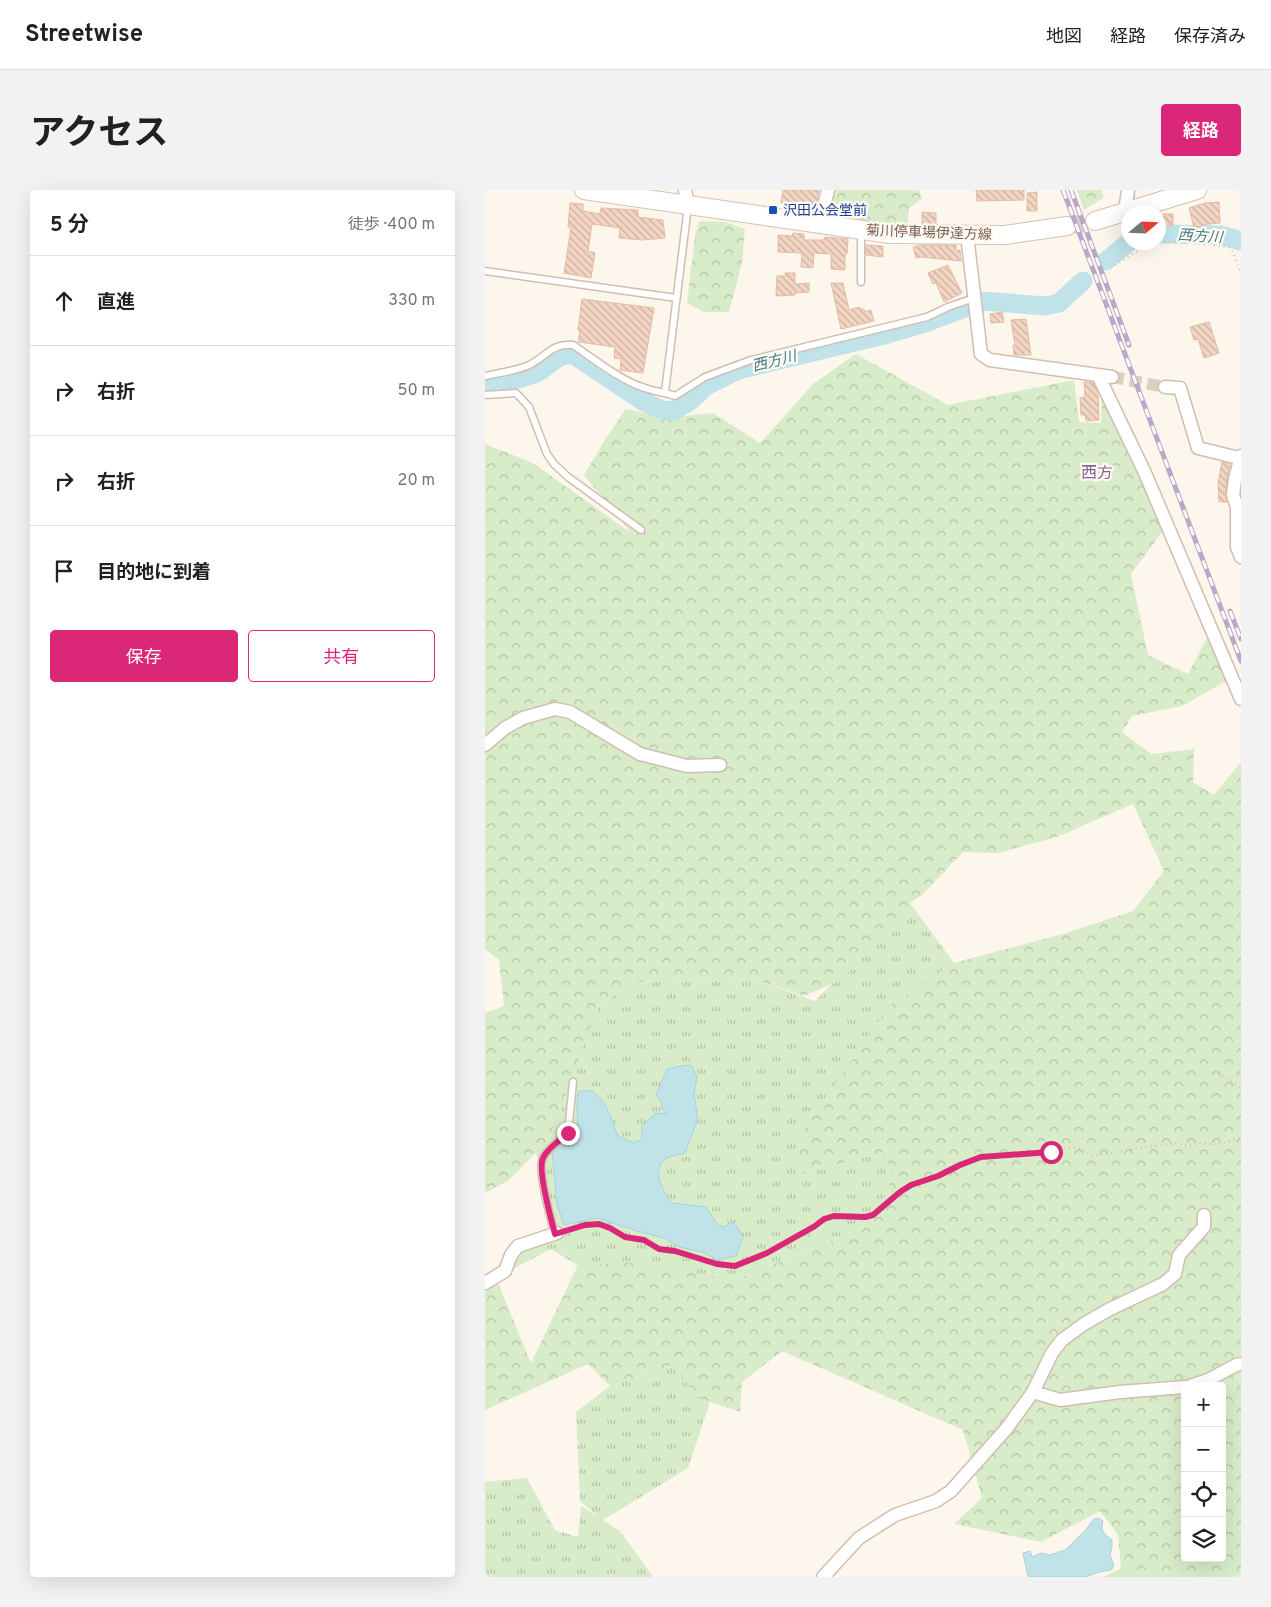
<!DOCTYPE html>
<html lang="ja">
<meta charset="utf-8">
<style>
:root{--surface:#fff;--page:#f2f2f2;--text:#202124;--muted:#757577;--line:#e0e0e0;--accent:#db2777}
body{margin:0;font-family:Overpass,"Noto Sans JP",sans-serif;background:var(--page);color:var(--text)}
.controls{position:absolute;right:15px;bottom:15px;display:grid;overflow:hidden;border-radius:5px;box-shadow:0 5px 20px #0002}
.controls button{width:45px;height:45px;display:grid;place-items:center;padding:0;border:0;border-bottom:1px solid var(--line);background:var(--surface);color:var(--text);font:25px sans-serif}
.compass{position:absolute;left:636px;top:15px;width:45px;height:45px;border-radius:50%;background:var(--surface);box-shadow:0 5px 20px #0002;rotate:71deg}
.stop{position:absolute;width:15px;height:15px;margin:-11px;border:4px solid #db2777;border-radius:50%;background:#fff}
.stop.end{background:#db2777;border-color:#fff;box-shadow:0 1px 5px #0008}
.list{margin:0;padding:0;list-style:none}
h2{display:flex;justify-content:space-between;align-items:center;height:65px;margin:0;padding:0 20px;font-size:21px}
h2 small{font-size:16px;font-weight:400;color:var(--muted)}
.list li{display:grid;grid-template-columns:32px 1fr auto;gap:15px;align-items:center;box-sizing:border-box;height:90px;padding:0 20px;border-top:1px solid var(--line)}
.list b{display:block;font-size:19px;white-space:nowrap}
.list em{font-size:16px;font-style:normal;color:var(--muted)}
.actions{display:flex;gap:10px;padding:15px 20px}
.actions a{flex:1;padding:11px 0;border:1px solid var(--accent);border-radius:5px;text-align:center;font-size:18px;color:var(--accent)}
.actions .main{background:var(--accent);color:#fff}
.icon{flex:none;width:28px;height:28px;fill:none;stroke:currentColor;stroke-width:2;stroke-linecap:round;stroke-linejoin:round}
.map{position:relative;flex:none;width:756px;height:1387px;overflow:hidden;border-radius:5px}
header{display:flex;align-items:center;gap:30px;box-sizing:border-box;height:70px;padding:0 25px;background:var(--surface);border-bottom:1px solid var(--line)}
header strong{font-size:24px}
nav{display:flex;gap:28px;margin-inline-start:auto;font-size:18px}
.intro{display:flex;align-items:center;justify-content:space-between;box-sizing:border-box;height:120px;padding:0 30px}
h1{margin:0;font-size:35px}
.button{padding:12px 22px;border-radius:5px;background:var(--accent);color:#fff;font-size:18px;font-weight:700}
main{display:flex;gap:30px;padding:0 30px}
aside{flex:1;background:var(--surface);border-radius:5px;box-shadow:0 5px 20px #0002}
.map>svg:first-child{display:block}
</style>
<header>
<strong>Streetwise</strong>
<nav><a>地図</a><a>経路</a><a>保存済み</a></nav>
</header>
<div class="intro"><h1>アクセス</h1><a class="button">経路</a></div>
<main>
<aside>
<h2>5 分<small>徒歩 · 400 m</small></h2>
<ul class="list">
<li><svg class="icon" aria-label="ahead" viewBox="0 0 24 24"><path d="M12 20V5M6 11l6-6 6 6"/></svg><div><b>直進</b></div><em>330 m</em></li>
<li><svg class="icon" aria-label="right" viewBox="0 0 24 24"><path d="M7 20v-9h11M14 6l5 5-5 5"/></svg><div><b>右折</b></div><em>50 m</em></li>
<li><svg class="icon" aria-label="right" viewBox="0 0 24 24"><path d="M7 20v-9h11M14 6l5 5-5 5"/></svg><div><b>右折</b></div><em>20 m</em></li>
<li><svg class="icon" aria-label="arrive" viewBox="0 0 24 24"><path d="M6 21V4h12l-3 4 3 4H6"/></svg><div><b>目的地に到着</b></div></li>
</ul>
<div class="actions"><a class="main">保存</a><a>共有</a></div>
</aside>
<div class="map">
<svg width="756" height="1387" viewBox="0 0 756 1387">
<defs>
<pattern id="grass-tufts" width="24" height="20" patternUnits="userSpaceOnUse" patternTransform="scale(1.25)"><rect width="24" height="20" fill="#d8ecc9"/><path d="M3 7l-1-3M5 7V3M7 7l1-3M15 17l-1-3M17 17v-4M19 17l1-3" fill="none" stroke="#b4c2a5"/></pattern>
<pattern id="forest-crowns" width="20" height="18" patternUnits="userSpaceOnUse" patternTransform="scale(1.25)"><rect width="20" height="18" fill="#d8ecc9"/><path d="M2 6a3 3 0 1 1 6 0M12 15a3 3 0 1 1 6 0" fill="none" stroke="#b4c2a5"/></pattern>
<pattern id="building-back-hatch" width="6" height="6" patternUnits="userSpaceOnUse" patternTransform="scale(1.25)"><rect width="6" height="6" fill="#f3d5c3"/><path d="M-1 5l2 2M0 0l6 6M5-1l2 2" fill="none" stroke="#cab0a1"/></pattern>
</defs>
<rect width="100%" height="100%" fill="#fdf6ec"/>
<path fill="url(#grass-tufts)" d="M425 713 469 773 391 836 319 984 402 961 404 999 384 1035 250 1090 92 1077V1075L66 1059 11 1088 31 1058 72 1043 51 963 114 816 150 792 265 788 330 811Z
M187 1175 214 1207 225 1212 203 1278 118 1330 135 1341 168 1387H0V1292L42 1288 70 1340 93 1347 96 1316 113 1326 95 1311 91 1222 125 1196Z"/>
<path fill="url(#forest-crowns)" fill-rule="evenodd" d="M351 0H434L437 9 424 18 422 40 344 23Z
M592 0H616L619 7 599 20Z
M214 31 240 32 260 39 257 73 244 122H219L202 113 210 45Z
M371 164 463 215 589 190 594 232 616 233 617 192 680 338 646 384 663 465 703 484 723 446 743 490 697 516 647 526 637 542 666 564 709 559 708 592 729 605 756 572V1387H617L636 1379 633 1345 615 1321 556 1352 469 1334 497 1308 478 1240 297 1161 257 1192 255 1222 214 1208 187 1175 125 1196 103 1174 0 1220V1092L11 1088 46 1173 92 1077 140 1072 250 1090 384 1035 404 999 402 961 319 984 311 952 403 817 469 773 581 743 648 721 679 681 648 614 572 647 513 663 478 662 438 704 425 713 358 789 319 806 265 788 150 792 114 816 63 950 24 990 0 1003V823L19 816 14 770 0 759V254L48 273 146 343 99 285 121 248 141 219 182 228 228 223 275 253 328 194ZM700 1196H737V1368H700Z"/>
<path fill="#bfe3e8" stroke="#a5d3da" d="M202 875 207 876 212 887 209 905 213 929 200 963C193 965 181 966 177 972 168 985 179 1002 187 1013L221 1017 231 1033 238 1037 248 1032 253 1038 258 1048 251 1066 232 1070 218 1062 194 1057 179 1048 152 1041 112 1028 79 1035 72 1015 67 961C73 958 80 956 85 952 99 942 88 918 94 902 116 892 127 929 132 945L149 953 157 949V936L171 923 182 924 176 917 177 912 171 905 182 879Z
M613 1328 618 1331C615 1341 619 1344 627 1350V1356L625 1365 629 1376 626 1380 614 1382 600 1387H543L538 1363 545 1361 547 1367 556 1363 565 1365 580 1360 599 1342 609 1329Z"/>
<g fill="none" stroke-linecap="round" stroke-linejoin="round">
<path stroke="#bfe3e8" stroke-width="19" d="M674 44 735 45 756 51
M621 71 644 52
M0 195C17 193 35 190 51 183 65 177 71 162 89 165L159 212 177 220 188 221 204 212 221 196 253 180 403 144 437 134 498 111 560 116 574 113 598 91"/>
</g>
<path fill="url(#building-back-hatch)" stroke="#e6bba3" d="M298 0H334L331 15 320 13 319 17 296 13Z
M491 0H539V10L492 11Z
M552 2V21H542V3Z
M734 12 735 33 724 34 709 38 704 18 720 13Z
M85 13 98 14V21L115 24 116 18 153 20V27L178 30 180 48 157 50 134 48 135 38 107 34 103 61 110 63 106 88 79 83 86 37H83Z
M437 22 451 23V34H437Z
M678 24H688V35L679 36Z
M308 43 319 44V50H339L340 47 363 49 362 64H360V80L346 79V64L329 63 328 78 316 77 317 63 293 62V45L307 46Z
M381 55 398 56V67L381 65Z
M435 55H471V61L475 60 476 71 436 67 431 68 428 57Z
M463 75 477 103 459 112 451 93 448 94 443 83Z
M300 83H310V94L324 93V102L310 103V105L291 106 292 86H301Z
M346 93H358L364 120 374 117 375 119H379L380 122 386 120 389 131 356 139Z
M97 109 169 118 158 183 135 180 136 169 129 168 130 157 93 152 95 141 93 140Z
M517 122 519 132 506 133 505 124Z
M541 129 546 165H529L528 155H530L526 130Z
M724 132 734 163 719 168 713 149 709 150 705 137Z
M599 192H608L613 204 614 230 601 231 600 225H596L595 208 600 207Z
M737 272 745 274 740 304 742 312H734L733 294Z"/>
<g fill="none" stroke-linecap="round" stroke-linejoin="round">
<path stroke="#dcd0c4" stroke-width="12" stroke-dasharray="12 6" stroke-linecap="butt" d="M627 187 680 197"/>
<path stroke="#dcd0c4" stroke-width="18" stroke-dasharray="18 9" stroke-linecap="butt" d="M582 36 610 31"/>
<defs>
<path id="lane" d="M0 81 191 108
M376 92V41
M0 186C14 183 29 181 42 176 61 168 65 153 88 155 109 169 136 191 160 198 170 202 180 202 190 206L220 187 266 170 442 127 463 117 489 108
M180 202 203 16
M0 205 31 203 44 217 62 264 69 274 83 287 156 340
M70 1044C66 1030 52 979 58 968 63 957 75 951 83 943L88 892"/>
<path id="street" d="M200 0 203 15
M640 22 643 0
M334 35 343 0
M482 45 496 164 505 170 627 187
M613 185 660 283 756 509
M680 197 695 198 713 258 754 268
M756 266 750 289 748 305 752 317V357L756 367
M0 555 20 538 38 528 70 519 85 522 155 564 202 576 235 575
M0 1093 20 1081 26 1065 33 1056 72 1043
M705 1196 723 1190 751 1175 756 1174
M548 1202 575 1210 635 1202 700 1197
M338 1387 374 1348 410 1325 451 1311 466 1301 522 1238 548 1202 567 1163 577 1150 599 1134 625 1119 678 1094 690 1084 694 1065 719 1037V1025"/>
<path id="secondary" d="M99 0 405 44 520 45 582 36
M610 31 712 0"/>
</defs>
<use href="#lane" stroke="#d1beb0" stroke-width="9"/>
<use href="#street" stroke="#d1beb0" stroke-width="15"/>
<use href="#secondary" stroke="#d6c0b0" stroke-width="20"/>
<path stroke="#d9b8a5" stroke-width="2" stroke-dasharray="1 4" stroke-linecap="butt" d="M630 75 664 54 685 51 743 57 747 60 756 84
M733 883 756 898
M83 1041 100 1035 114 1034 125 1038 140 1047 159 1050 174 1059 189 1061 232 1074 250 1076 282 1063 339 1029 349 1026 380 1027 388 1025 394 1021 415 1002 426 995 453 986 496 967 566 963 583 957 598 959 606 966 689 953 705 956 715 953 732 955 756 947"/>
<use href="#lane" stroke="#fff" stroke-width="6"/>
<use href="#street" stroke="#fff" stroke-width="12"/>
<use href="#secondary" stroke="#fff" stroke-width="18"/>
<defs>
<path id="rail" d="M578 0 756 471
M586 0 644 155
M745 421 756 449"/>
</defs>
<use href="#rail" stroke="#b9a8c9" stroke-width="5"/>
<use href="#rail" stroke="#fffaf3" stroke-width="3" stroke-dasharray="9" stroke-linecap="butt"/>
</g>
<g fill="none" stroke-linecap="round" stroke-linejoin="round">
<path stroke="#db2777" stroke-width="6" d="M83 943C75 951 63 957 58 968 52 980 66 1029 70 1044L100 1035 114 1034 125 1038 140 1047 159 1050 174 1059 190 1061 232 1074 250 1076 282 1063 330 1036 339 1029 349 1026 380 1027 388 1025 415 1002 426 995 453 986 475 975 496 967 566 962"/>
</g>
<rect fill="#1a4fb4" stroke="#fffaf3" stroke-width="2" x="283" y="15" width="10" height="10" rx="2.5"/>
<g text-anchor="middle" stroke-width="4.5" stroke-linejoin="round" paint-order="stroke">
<g font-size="14" fill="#164399" stroke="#fffaf3" text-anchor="start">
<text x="298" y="25">沢田公会堂前</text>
</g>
<g font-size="14" fill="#7a5c4d" stroke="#fffaf3">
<text transform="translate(444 42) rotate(2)" y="5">菊川停車場伊達方線</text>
</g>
<g font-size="15" font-style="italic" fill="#437c86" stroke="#fffaf3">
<text transform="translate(715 46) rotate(4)" y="5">西方川</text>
<text transform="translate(289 171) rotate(-14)" y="5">西方川</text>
</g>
<g font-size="16" fill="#846695" stroke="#fffaf3">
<text x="612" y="288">西方</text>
</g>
</g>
</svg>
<div class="controls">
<button>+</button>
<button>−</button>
<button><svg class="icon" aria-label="locate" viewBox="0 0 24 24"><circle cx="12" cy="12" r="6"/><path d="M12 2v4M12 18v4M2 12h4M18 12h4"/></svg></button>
<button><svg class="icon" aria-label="layers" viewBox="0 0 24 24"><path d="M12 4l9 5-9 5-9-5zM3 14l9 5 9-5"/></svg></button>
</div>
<svg class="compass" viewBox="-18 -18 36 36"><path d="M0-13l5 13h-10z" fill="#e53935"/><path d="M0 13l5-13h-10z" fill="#757577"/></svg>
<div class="stop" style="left:566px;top:962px"></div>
<div class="stop end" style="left:83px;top:943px"></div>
</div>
</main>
